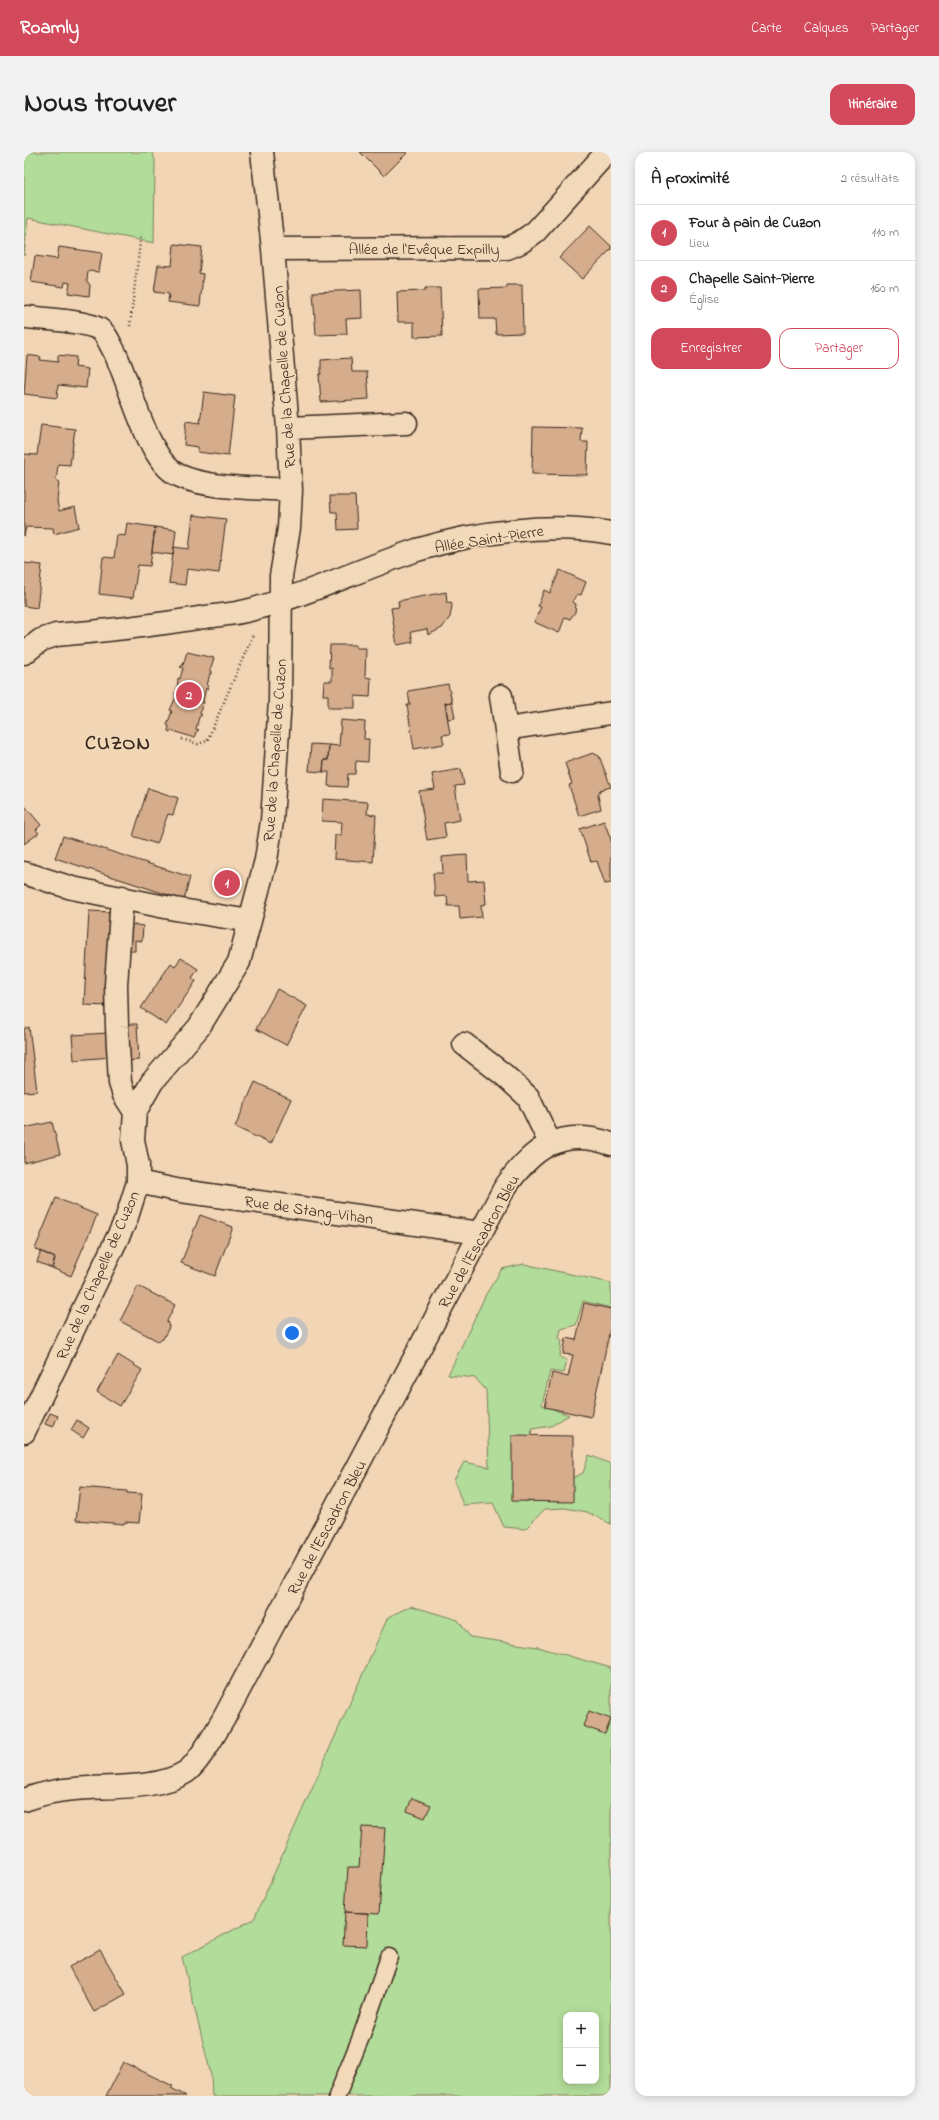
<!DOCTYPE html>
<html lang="fr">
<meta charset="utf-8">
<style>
:root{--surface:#fff;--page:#f2f2f2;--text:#202124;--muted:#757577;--line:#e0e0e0;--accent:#d1495b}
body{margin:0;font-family:"Indie Flower",sans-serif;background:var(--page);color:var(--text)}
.controls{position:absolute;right:12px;bottom:12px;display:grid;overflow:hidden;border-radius:8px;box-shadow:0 2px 10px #0003}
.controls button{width:36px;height:36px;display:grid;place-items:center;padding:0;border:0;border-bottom:1px solid var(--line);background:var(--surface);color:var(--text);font:20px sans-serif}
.you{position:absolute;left:268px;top:1181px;width:14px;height:14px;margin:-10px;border:3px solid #fff;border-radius:50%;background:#1a73e8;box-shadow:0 0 0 6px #1a73e833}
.badge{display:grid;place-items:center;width:26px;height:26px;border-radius:50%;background:var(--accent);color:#fff;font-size:13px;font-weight:700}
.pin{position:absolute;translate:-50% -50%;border:2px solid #fff;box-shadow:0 1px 4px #0006}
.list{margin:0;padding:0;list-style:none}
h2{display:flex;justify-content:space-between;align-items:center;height:52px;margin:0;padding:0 16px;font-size:17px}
h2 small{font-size:13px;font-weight:400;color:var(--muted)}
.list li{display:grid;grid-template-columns:26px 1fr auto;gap:12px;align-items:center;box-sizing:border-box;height:56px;padding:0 16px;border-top:1px solid var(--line)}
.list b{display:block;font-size:15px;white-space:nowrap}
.list p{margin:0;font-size:13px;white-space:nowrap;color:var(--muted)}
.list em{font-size:13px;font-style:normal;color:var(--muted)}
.actions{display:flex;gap:8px;padding:12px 16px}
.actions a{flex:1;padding:9px 0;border:1px solid var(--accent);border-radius:12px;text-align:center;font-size:14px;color:var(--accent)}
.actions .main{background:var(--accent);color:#fff}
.map{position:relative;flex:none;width:587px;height:1944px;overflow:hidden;border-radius:12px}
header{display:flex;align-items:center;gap:24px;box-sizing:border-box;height:56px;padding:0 20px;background:var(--accent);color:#fff}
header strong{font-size:19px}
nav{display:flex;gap:22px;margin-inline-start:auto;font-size:14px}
.intro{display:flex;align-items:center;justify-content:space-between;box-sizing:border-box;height:96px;padding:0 24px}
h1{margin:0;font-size:28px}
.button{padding:10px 18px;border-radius:12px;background:var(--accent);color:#fff;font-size:14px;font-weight:700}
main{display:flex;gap:24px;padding:0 24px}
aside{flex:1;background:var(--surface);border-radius:12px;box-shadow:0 2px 10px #0003}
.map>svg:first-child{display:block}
</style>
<header>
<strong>Roamly</strong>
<nav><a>Carte</a><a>Calques</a><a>Partager</a></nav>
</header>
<div class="intro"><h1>Nous trouver</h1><a class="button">Itinéraire</a></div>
<main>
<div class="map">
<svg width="587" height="1944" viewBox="0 0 587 1944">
<rect width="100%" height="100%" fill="#f1d5b4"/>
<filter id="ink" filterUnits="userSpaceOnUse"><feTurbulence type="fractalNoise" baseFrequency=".025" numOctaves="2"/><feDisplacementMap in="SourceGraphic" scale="8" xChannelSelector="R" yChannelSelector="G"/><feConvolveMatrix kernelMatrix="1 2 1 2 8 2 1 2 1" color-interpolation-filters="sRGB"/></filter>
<g filter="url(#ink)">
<path fill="#b2dc99" stroke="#76835c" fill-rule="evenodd" d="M0 0H128L131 8 130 91 4 66 0 104Z
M500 1112 587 1131V1156L559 1149 552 1173 537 1177 535 1186 538 1188 536 1205 543 1208 540 1221 526 1219 518 1253 545 1263 527 1274 508 1277 506 1291 534 1333 559 1321 565 1303 587 1312V1372L563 1360 541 1356 521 1357 501 1377 480 1375 469 1351 439 1353 430 1328 440 1310 465 1315 462 1238 451 1226 424 1223 462 1142 478 1117Z
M387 1454 434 1468 446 1485 514 1495 587 1516V1944H188L187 1923 158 1805 230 1767 364 1465ZM542 1863H572V1929H542Z"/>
<path fill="#d5ad8c" stroke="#3b2a1e" d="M336 0H384L360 24Z
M566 74 587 94V97L558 127 535 106Z
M150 92 178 95 175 121 179 122 176 154 144 150 145 142 130 140 134 113 148 114Z
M35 95 78 101 75 120 64 119 63 129 66 133 65 144 44 141 46 131 41 130 40 135 7 130 11 104 33 107Z
M483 133H498L499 181 472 182 471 167H456L455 137 483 136Z
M401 136H416L418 184 390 185V170H374L373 140 401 139Z
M337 138 338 166 322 167 323 182 292 183 289 140Z
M3 203 17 205 16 208 34 210V203L52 205 51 215 64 217 62 236 34 233 33 246 0 242Z
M327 206 328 220H343L345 247 297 250 295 223 297 222V208Z
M180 240 211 244 204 304 174 300V295L160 293 162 269 176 271Z
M17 273 51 277 46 313 34 312 32 329 35 330 33 349 35 359 51 355 55 375 30 382 29 376 2 375 0 384V302L13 303Z
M509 275 558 276 557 290H564L563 323 508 322Z
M306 344H331L333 377 314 378 313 360H307Z
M169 363 202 367 195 421 163 417 161 433 145 431 150 395 165 397Z
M103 371 131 375 126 414 114 413 109 446 75 442 79 405 90 406 93 383 101 384Z
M131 375 152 378 149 403 128 400Z
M0 411 18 413 13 456 0 454Z
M536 418 562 430 557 443 553 442 548 450 552 452 551 460 546 467 541 465 535 481 510 470 517 455 514 454 520 438 526 441Z
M422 440 423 451 427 450 428 454 426 465 418 476 404 483 403 477 387 480 389 490 373 493 367 456 375 455 374 449Z
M306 493H332V496H342L341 525 347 526 346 545 331 544V556H304V543H299L300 529H308V516H305Z
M163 500 190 506 186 518 188 519V522L186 521 183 534H185L184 537 182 536 179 548 180 551H178L176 562 178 563 175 565 172 577 175 578 172 580 170 586 147 578 146 580 144 579 145 574 143 573 148 559 146 558 152 545 151 541H153L154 526 156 527 159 516 156 515 159 513Z
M424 532 428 550 421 551 426 582 418 583 420 592 390 597 383 553H386L384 539Z
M428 550 431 566 424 567 421 551Z
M317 568 341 570 340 587H345L344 610 332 609 331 622H324L323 635 304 634 305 620H299L300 608H304L305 593 315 594Z
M287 592 305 593 304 608H300L299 620 285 619Z
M569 601 575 604 587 635 576 638 574 644 577 657 555 664 545 633 548 632 541 611Z
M437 617 440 633 431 634 436 668 420 671 422 685 403 688 395 639 411 637 408 622Z
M124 636 154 646 149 663 144 662 133 692 109 684Z
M299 647 344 650 343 662 352 663 349 710 310 707 311 683H317L318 670 298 669Z
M0 653 17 673 12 678 15 681 0 692Z
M580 669 587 688V731L581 732 573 709 567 710 556 677Z
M39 684 166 725 160 748 31 706Z
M443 703 444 729 460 728 462 752 457 753 458 765 436 767 435 754H424L423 744 411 745 409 721H419L418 705Z
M204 723 207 724 212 731 203 742 192 730Z
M65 759 89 760 85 854 60 853Z
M107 772 119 774 118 789 111 788V799H104Z
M157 806 174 817 168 826 172 829 142 873 117 856 147 811 151 814Z
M253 837 283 854 262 893 232 877Z
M100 872H113L115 908 102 909Z
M5 875 13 939 0 940V877Z
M85 881 88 905 50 908 48 883Z
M231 930 267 947 247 992 211 975Z
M28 970 36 1002 0 1011V976Z
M32 1046 73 1063 47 1124 28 1116 31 1106 11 1097Z
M176 1063 209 1075 191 1124 157 1111Z
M17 1099 31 1106 28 1116 13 1110Z
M114 1134 151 1153 143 1169 145 1175 139 1187 134 1189 96 1169Z
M560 1151 587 1157V1173L567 1265 521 1255 528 1221 544 1225 549 1203 539 1202 542 1186 552 1188Z
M94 1203 118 1218 96 1254 73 1240Z
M26 1261 34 1264 29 1275 21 1272Z
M53 1268 65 1276 59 1286 47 1278Z
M488 1283 549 1284V1350L488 1349Z
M56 1335 103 1339V1341L118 1342 115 1371 101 1370 100 1372 52 1368Z
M565 1559 587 1567 581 1582 559 1574Z
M388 1646 407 1653 401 1666 383 1659Z
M338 1675 361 1676 355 1762 321 1760 324 1715H335Z
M321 1760 344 1761 343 1794 319 1793Z
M76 1798 102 1842 70 1860 45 1815Z
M99 1910 149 1934 147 1936 162 1944H82Z"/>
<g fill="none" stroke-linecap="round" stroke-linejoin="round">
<defs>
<path id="lane" d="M313 1944 337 1885 365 1805"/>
<path id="street" d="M249 97 483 96C495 92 502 87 512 79L583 0
M3 165C19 167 62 169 75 177 82 181 86 192 90 199 106 230 123 309 154 323 182 337 235 336 267 338
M264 276 382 271
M0 501 17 488 32 483C82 479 132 473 181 465 196 463 212 462 226 458 283 443 337 417 393 398 451 380 527 370 587 381
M477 544 488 619
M482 577 587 561
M0 721 48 736 151 757 226 769
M98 745 92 833 93 875 96 931 100 943 111 960
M440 892 480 923 504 945 526 991
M114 1030 157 1039 456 1081
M0 1280 102 1068 114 1030V1013L109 988 111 960 128 930 175 875 215 810 242 708 248 669 256 548 257 424 265 376 267 338 264 276 249 97 238 0
M0 1648C16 1642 34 1638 51 1637 83 1634 134 1638 162 1620 174 1612 191 1581 199 1568L480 1037C507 997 537 974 587 992"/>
</defs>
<use href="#lane" stroke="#3b2a1e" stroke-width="19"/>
<use href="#street" stroke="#3b2a1e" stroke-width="25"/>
<path stroke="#3b2a1e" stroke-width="2.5" stroke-dasharray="1 3" stroke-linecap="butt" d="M106 174 117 82
M158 587 174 592 183 589 229 483"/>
<use href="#lane" stroke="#f1d9b9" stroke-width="16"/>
<use href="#street" stroke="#f1d9b9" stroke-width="22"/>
</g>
</g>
<g text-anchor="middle" stroke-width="3.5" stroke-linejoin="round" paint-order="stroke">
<g font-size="16" fill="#3b2a1e" stroke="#f1d9b9">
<text x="400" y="102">Allée de l'Evêque Expilly</text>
<text transform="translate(259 225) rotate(-94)" y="6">Rue de la Chapelle de Cuzon</text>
<text transform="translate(465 386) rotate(-9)" y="6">Allée Saint-Pierre</text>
<text transform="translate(250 598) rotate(-86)" y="6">Rue de la Chapelle de Cuzon</text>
<text transform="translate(285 1057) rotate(8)" y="6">Rue de Stang-Vihan</text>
<text transform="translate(454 1089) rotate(-61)" y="6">Rue de l'Escadron Bleu</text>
<text transform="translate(73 1123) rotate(-66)" y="6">Rue de la Chapelle de Cuzon</text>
<text transform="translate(302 1375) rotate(-62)" y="6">Rue de l'Escadron Bleu</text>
</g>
<g font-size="20" font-weight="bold" letter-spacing="1" fill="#3b2a1e" stroke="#f1d9b9">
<text x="94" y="597">CUZON</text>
</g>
</g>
</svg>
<div class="controls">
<button>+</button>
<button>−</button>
</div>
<div class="you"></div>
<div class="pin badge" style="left:203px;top:731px">1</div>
<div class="pin badge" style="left:165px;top:543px">2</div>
</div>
<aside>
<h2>À proximité<small>2 résultats</small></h2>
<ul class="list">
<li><span class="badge">1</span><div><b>Four à pain de Cuzon</b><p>Lieu</p></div><em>110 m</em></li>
<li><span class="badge">2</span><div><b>Chapelle Saint-Pierre</b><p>Église</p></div><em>160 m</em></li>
</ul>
<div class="actions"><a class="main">Enregistrer</a><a>Partager</a></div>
</aside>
</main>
